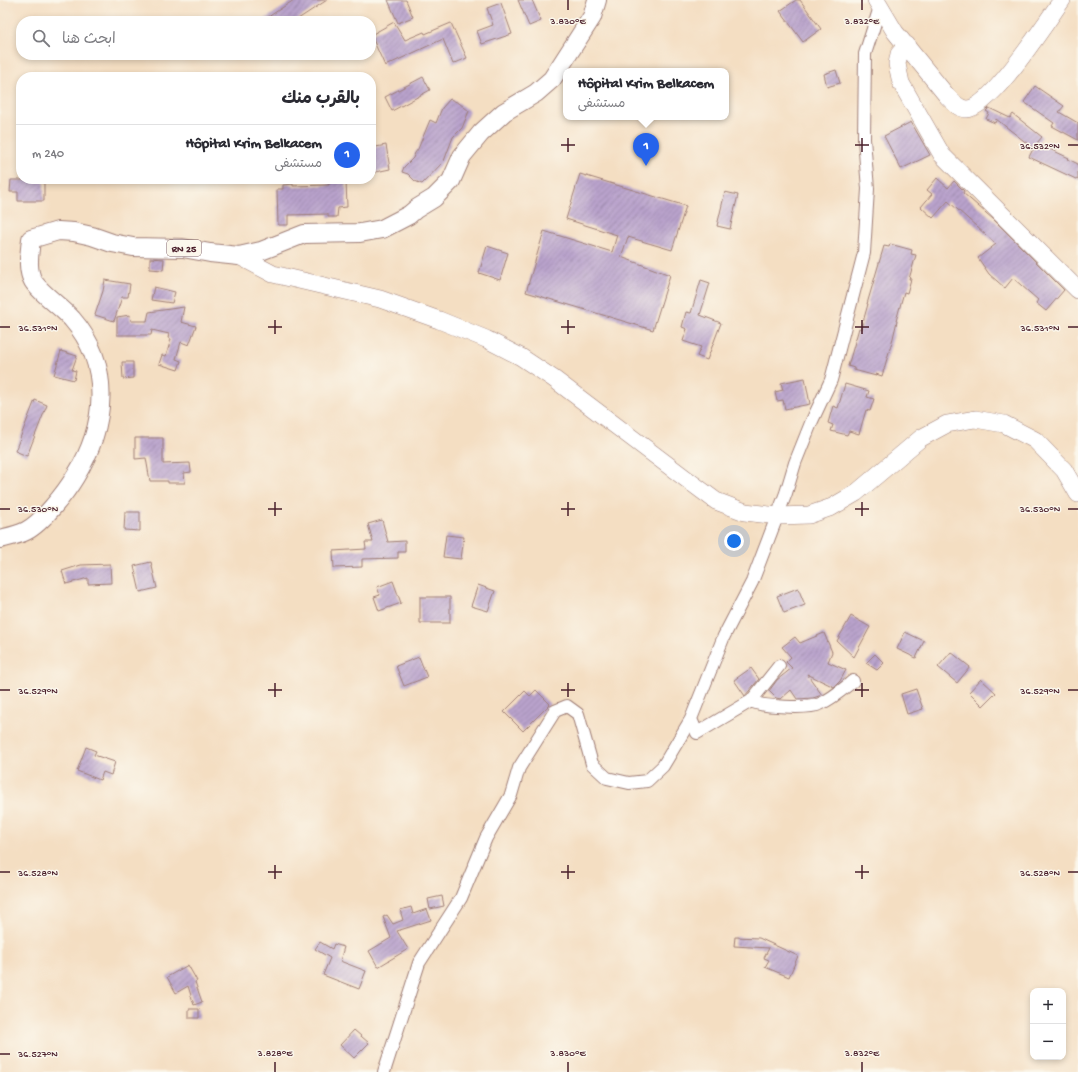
<!DOCTYPE html>
<html lang="ar">
<meta charset="utf-8">
<style>
:root{--surface:#fff;--page:#f2f2f3;--text:#2b2b33;--muted:#7c7c81;--line:#e1e1e2;--accent:#2563eb}
body{margin:0;font-family:"Gochi Hand","Playpen Sans Arabic",sans-serif;background:var(--page);color:var(--text);direction:rtl}
.controls{position:absolute;right:12px;bottom:12px;display:grid;overflow:hidden;border-radius:8px;box-shadow:0 2px 6px #0003}
.controls button{width:36px;height:36px;display:grid;place-items:center;padding:0;border:0;border-bottom:1px solid var(--line);background:var(--surface);color:var(--text);font:20px sans-serif}
.you{position:absolute;left:734px;top:541px;width:14px;height:14px;margin:-10px;border:3px solid #fff;border-radius:50%;background:#1a73e8;box-shadow:0 0 0 6px #1a73e833}
.badge{display:grid;place-items:center;width:26px;height:26px;border-radius:50%;background:var(--accent);color:#fff;font-size:13px;font-weight:700}
.pin{position:absolute;translate:-50% -33px;filter:drop-shadow(0 1px 2px #0008)}
.pin::after{content:'';position:absolute;top:21px;width:14px;height:12px;background:inherit;clip-path:polygon(0 0,100% 0,50% 100%)}
.popup{position:absolute;left:563px;top:68px;width:166px;height:52px;box-sizing:border-box;display:grid;place-content:center;border-radius:8px;background:var(--surface);filter:drop-shadow(0 1px 3px #0005);font-size:13px;white-space:nowrap;color:var(--muted)}
.popup b{font-size:15px;color:var(--text)}
.popup::after{content:'';position:absolute;left:50%;top:100%;margin-left:-8px;border:8px solid transparent;border-top-color:var(--surface)}
.list{margin:0;padding:0;list-style:none}
h2{display:flex;justify-content:space-between;align-items:center;height:52px;margin:0;padding:0 16px;font-size:17px}
h2 small{font-size:13px;font-weight:400;color:var(--muted)}
.list li{display:grid;grid-template-columns:26px 1fr auto;gap:12px;align-items:center;box-sizing:border-box;height:60px;padding:0 16px;border-top:1px solid var(--line)}
.list b{display:block;font-size:15px;white-space:nowrap}
.list p{margin:0;font-size:13px;white-space:nowrap;color:var(--muted)}
.list em{font-size:13px;font-style:normal;color:var(--muted)}
.icon{flex:none;width:22px;height:22px;fill:none;stroke:currentColor;stroke-width:2;stroke-linecap:round;stroke-linejoin:round}
.map{position:relative;flex:none;width:1078px;height:1072px;overflow:hidden;direction:ltr}
.search{position:absolute;background:var(--surface);box-shadow:0 2px 6px #0003;left:16px;top:16px;width:360px;height:44px;display:flex;align-items:center;gap:10px;box-sizing:border-box;padding:0 14px;border-radius:16px;color:var(--muted);font-size:15px}
.panel{position:absolute;background:var(--surface);box-shadow:0 2px 6px #0003;left:16px;top:72px;width:360px;height:112px;border-radius:16px;direction:rtl}
.map>svg:first-child{display:block}
</style>
<div class="map">
<svg width="1078" height="1072" viewBox="0 0 1078 1072">
<defs>
<pattern id="building-hatch" width="6" height="6" patternUnits="userSpaceOnUse"><rect width="6" height="6" fill="#b9a3cc"/><path d="M-1 1l2-2M0 6l6-6M5 7l2-2" fill="none" stroke="#9884a6"/></pattern>
</defs>
<rect width="100%" height="100%" fill="#fbf7ec"/>
<filter id="ink" filterUnits="userSpaceOnUse"><feTurbulence type="fractalNoise" baseFrequency=".025" numOctaves="2"/><feDisplacementMap in="SourceGraphic" scale="8" xChannelSelector="R" yChannelSelector="G"/><feConvolveMatrix kernelMatrix="1 2 1 2 8 2 1 2 1" color-interpolation-filters="sRGB"/></filter>
<filter id="wash" filterUnits="userSpaceOnUse"><feTurbulence type="fractalNoise" baseFrequency=".012" numOctaves="4" result="noise"/><feDisplacementMap in="SourceGraphic" scale="16" xChannelSelector="R" yChannelSelector="G"/><feGaussianBlur stdDeviation="0.9" result="paint"/><feColorMatrix in="noise" values="0 0 0 0 0 0 0 0 0 0 0 0 0 0 0 0 0 1.4 0 .05"/><feComposite in="paint" operator="in"/></filter>
<g filter="url(#wash)">
<rect width="100%" height="100%" fill="#f4dec2"/>
<g id="blocks">
<path fill="url(#building-hatch)" d="M294 0H327L295 21H262Z
M388 0H406L413 17 398 23Z
M518 0H532L541 21 529 26Z
M796 0H800L821 29 803 42 780 11Z
M501 3 512 34 482 44 477 31 493 25 487 8Z
M394 22 405 40 424 32 425 34 451 23 467 58 453 64 443 39 385 66 371 35Z
M836 70 840 83 827 87 824 74Z
M423 77 430 90 392 111 385 97Z
M1035 86 1064 106 1059 112 1078 123V140L1052 126 1054 123 1024 102Z
M450 99 459 103 469 111 462 128 453 137 444 161 422 184 415 181 408 174 402 172 404 167 413 158 415 153 418 149 430 120 436 123 442 108Z
M989 108 1010 118 1013 114 1042 137 1037 143 1069 158 1068 159 1078 164V180L1029 157 1035 145 1033 148 996 119 995 123 986 119 989 113 986 111Z
M911 122 930 155 901 169 884 136Z
M386 145 390 169 371 173V148Z
M580 174 686 206 672 250 628 237 621 257 670 275 653 330 526 292 544 231 612 252 617 235 566 219Z
M937 178 948 188 954 181 964 191 963 193 993 219 1064 290 1046 311 1036 303 1038 300 1013 278 1005 288 989 274 978 258 996 244 948 201 933 218 921 207 932 194 927 190Z
M329 179H339V181H346L347 207 338 208 337 217H328V214L288 215V225H278L277 189H283V185L293 184V186L329 185Z
M11 180H44V201H18V192H10Z
M725 192 738 195 730 229 717 226Z
M890 244 912 250 911 254 916 255 909 279H911L907 293 904 292 896 321H897L893 338 882 376 876 374V376L854 370V368L848 366 859 328 861 329 868 304H867L884 246 889 247Z
M487 246 508 253 500 280 479 273Z
M150 258 164 259 163 270 150 269Z
M105 280 130 284 128 297H122L114 321 95 315 103 291Z
M701 280 710 283 700 315 721 323 707 360 697 356 701 347 683 341 687 329 682 327 686 312 691 313Z
M154 287 175 292 172 303 151 300Z
M184 307 181 322 196 326 189 345 181 342 176 359 181 361 178 370 159 364 162 355 166 356 171 339 168 338 169 334 152 330 151 335H117V317L130 315 131 321H147L149 312Z
M61 351 77 356 72 370 76 371 74 380 54 375Z
M122 362H133V378L123 379Z
M805 378 810 404 785 409 783 400 777 401 775 392 783 390 781 383Z
M845 384 869 391 867 397 874 399 870 411 866 410 859 434 849 431 847 435 831 431 833 425 828 423 833 406 838 408Z
M35 400 47 405 27 456 15 451Z
M135 438H163V464L190 463 191 472 184 473 185 483H168V481H150L146 458 135 459Z
M125 512H140V531L124 530Z
M382 520 388 542 405 541V552H398V558L362 559V567L334 568 333 551 366 549 365 542H373L368 524Z
M446 535 464 537 461 559 443 557Z
M151 562 157 588 140 592 134 566Z
M110 564 111 583 88 584V578L66 584 62 571 81 565Z
M393 581 401 603 379 611 374 597 380 595 377 587Z
M478 585 495 591 488 611 471 606Z
M798 588 805 605 784 613 777 596Z
M420 597H450V623H420Z
M851 616 870 627 854 657 837 641Z
M905 632 924 641 916 658 897 649Z
M824 633 832 652 828 662 846 670 840 681 834 687 807 674 822 695 813 698 797 699 791 690 781 699 776 698 769 691 777 680 792 668 786 662 791 657 782 647 795 637 800 643Z
M951 652 970 667 957 683 938 667Z
M875 654 884 663 877 670 866 663Z
M419 657 427 677 404 686 396 666Z
M751 668 759 679 745 696 734 680Z
M981 679 996 693 983 706 969 692Z
M916 689 923 709 907 714 901 694Z
M536 690 550 704 523 731 504 712 525 691 530 696Z
M86 747 96 751 94 755 115 762 111 775 103 772 100 780 77 771Z
M442 896 444 906 430 909 428 899Z
M411 907 413 914 427 909 431 920 397 931 408 949 378 967 369 951 391 938 383 917 387 915 393 924 403 920 400 910Z
M735 937 759 938 798 956 789 977 765 967 769 960 764 958 769 948 734 946Z
M320 942 332 949 334 944 344 947 340 961 366 971 359 989 323 975 330 958 315 949Z
M188 965 197 981 195 982 202 1002 194 1005 188 986 176 993 167 977Z
M189 1009H199V1018H189Z
M354 1030 369 1043 354 1058 340 1045Z"/>
</g>
</g>
<g filter="url(#ink)">
<use href="#blocks" fill-opacity="0" stroke="#9f7e76" stroke-width="1"/>
<g fill="none" stroke-linecap="round" stroke-linejoin="round">
<defs>
<path id="street" d="M751 701 779 666
M691 719 697 733 751 701C760 707 809 709 820 704 833 698 843 689 853 681
M384 1072 419 963 461 898 486 838 511 795 519 768 555 711 567 706 578 714 592 764 607 778 629 783 647 781 663 766 691 719 724 636 752 582 786 493 795 463 811 423 831 380 864 253 868 189 864 139 865 54 880 7"/>
<path id="secondary" d="M876 0 895 32 947 96C952 101 958 109 967 109 991 108 1046 22 1062 0
M907 45 899 54 897 64 901 83 942 155 1078 290
M239 256 273 274 380 299 439 320 486 339 521 357 554 379 685 478 716 501 745 512 778 516 809 515 832 507 856 493 921 438 947 424 975 419 1004 424 1035 440 1064 470 1078 494"/>
<path id="primary" d="M0 539C8 537 18 535 26 531 42 523 66 492 75 477 106 427 113 366 72 319 62 307 41 294 33 281 26 268 30 252 31 239L58 231 74 232 92 236 112 243 133 247 183 248 210 253 239 256 261 251 304 234 360 233 382 229 409 215 416 209 434 198 451 181 462 156 481 133 504 112 536 93 552 79 592 17 597 0"/>
</defs>
<use href="#street" stroke="#9f7e76" stroke-width="14"/>
<use href="#secondary" stroke="#9f7e76" stroke-width="18"/>
<use href="#primary" stroke="#9f7e76" stroke-width="20"/>
<use href="#street" stroke="#fff" stroke-width="12"/>
<use href="#secondary" stroke="#fff" stroke-width="17"/>
<use href="#primary" stroke="#fff" stroke-width="18"/>
</g>
</g>
<path fill="none" stroke="#4a1f2b" stroke-width="1.5" d="M568 0V10M862 0V10M568 138V152M862 138V152M561 145H575M855 145H869M1068 145H1078M275 320V334M568 320V334M862 320V334M0 327H10M268 327H282M561 327H575M855 327H869M1068 327H1078M275 502V516M568 502V516M862 502V516M0 509H10M268 509H282M561 509H575M855 509H869M1068 509H1078M275 683V697M568 683V697M862 683V697M0 690H10M268 690H282M561 690H575M855 690H869M1068 690H1078M275 865V879M568 865V879M862 865V879M0 872H10M268 872H282M561 872H575M855 872H869M1068 872H1078M0 1054H10M275 1062V1072M568 1062V1072M862 1062V1072"/>
<g text-anchor="middle" stroke-width="3" stroke-linejoin="round" paint-order="stroke">
<rect fill="#fbf7ec" stroke="#7f6065" stroke-width="1" x="167" y="240" width="34" height="16" rx="3"/>
<g font-size="10" font-weight="bold" fill="#4a1f2b">
<text x="184" y="252">RN 25</text>
</g>
</g>
<g font-size="10" text-anchor="middle" fill="#4a1f2b" stroke="#fbf7ec" stroke-width="3" stroke-linejoin="round" paint-order="stroke">
<text x="568" y="24">3.830°E</text>
<text x="862" y="24">3.832°E</text>
<text x="1040" y="149">36.532°N</text>
<text x="38" y="331">36.531°N</text>
<text x="1040" y="331">36.531°N</text>
<text x="38" y="512">36.530°N</text>
<text x="1040" y="512">36.530°N</text>
<text x="38" y="694">36.529°N</text>
<text x="1040" y="694">36.529°N</text>
<text x="38" y="876">36.528°N</text>
<text x="1040" y="876">36.528°N</text>
<text x="275" y="1056">3.828°E</text>
<text x="568" y="1056">3.830°E</text>
<text x="862" y="1056">3.832°E</text>
<text x="38" y="1057">36.527°N</text>
</g>
</svg>
<div class="controls">
<button>+</button>
<button>−</button>
</div>
<div class="you"></div>
<div class="pin badge" style="left:646px;top:166px">1</div>
<div class="popup"><b>Hôpital Krim Belkacem</b>مستشفى</div>
<div class="search"><svg class="icon" aria-label="search" viewBox="0 0 24 24"><circle cx="10" cy="10" r="6"/><path d="M15 15l6 6"/></svg>ابحث هنا</div>
<section class="panel">
<h2>بالقرب منك<small></small></h2>
<ul class="list">
<li><span class="badge">1</span><div><b>Hôpital Krim Belkacem</b><p>مستشفى</p></div><em>240 m</em></li>
</ul>
</section>
</div>
